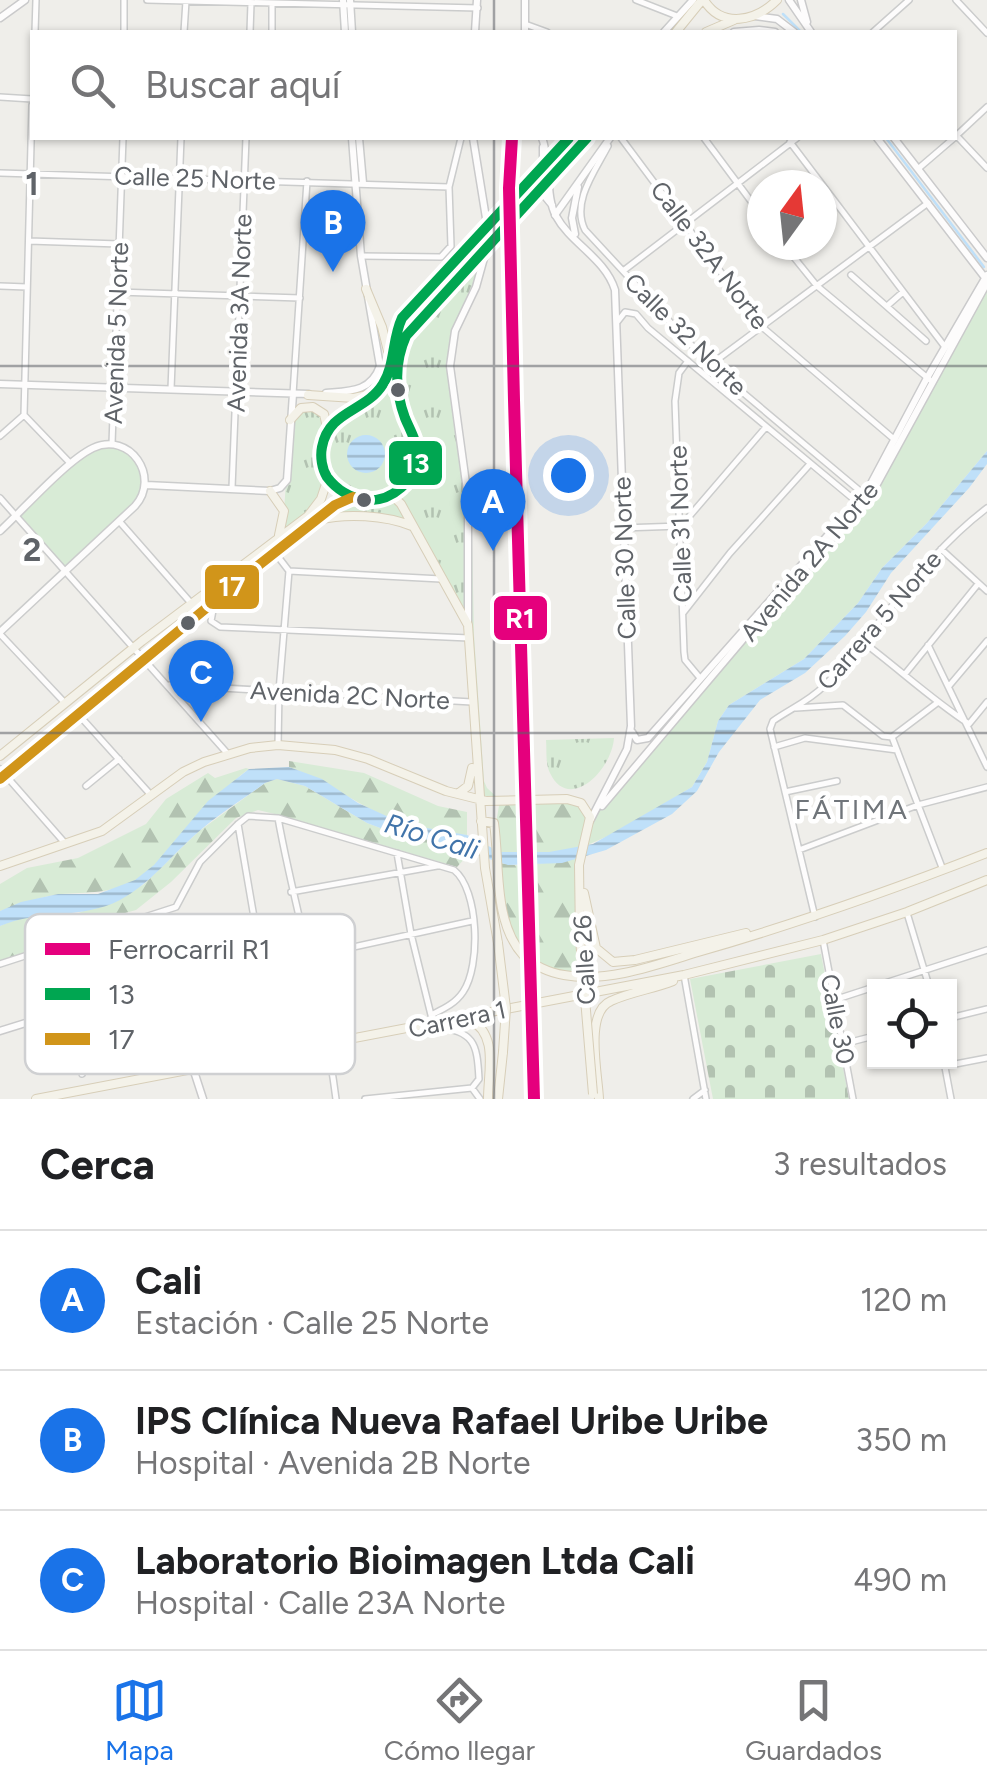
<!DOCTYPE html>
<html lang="es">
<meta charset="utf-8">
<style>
:root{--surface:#fff;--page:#f2f2f2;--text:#202124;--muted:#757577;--line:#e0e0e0;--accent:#1a73e8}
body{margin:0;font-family:Figtree,sans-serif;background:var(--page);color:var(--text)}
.controls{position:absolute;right:30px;bottom:30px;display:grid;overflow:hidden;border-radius:0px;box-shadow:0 2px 8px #0004}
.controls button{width:90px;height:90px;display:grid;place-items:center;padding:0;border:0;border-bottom:2px solid var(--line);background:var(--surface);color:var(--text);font:50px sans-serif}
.compass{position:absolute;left:747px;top:170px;width:90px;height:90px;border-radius:50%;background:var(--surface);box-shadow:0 2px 8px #0004;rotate:15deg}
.you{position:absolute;left:568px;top:475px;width:35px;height:35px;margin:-25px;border:8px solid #fff;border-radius:50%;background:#1a73e8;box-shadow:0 0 0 15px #1a73e833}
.badge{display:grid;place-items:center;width:65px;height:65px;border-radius:50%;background:var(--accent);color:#fff;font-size:32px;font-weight:700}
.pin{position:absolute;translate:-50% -82px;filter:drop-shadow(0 2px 5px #0008)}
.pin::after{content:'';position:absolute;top:52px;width:35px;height:30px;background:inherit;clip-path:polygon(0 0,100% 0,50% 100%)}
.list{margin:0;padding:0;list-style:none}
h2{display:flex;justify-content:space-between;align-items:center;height:130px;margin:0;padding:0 40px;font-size:42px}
h2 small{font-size:32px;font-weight:400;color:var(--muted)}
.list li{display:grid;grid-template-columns:65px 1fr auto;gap:30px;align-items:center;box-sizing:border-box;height:140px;padding:0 40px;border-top:2px solid var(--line)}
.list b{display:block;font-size:38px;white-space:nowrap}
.list p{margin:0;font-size:32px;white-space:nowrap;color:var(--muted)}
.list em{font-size:32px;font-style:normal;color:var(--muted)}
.icon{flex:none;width:55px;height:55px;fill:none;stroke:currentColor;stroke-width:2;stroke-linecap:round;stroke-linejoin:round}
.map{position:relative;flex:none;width:987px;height:1099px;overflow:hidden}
.search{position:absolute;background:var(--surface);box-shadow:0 2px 8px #0004;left:30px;right:30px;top:30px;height:110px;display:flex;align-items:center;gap:25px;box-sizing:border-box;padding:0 35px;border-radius:0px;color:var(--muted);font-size:38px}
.sheet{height:550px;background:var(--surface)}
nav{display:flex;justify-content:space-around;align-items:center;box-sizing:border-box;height:140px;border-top:2px solid var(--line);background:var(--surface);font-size:28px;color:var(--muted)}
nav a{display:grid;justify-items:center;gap:5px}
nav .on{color:var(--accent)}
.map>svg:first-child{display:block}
</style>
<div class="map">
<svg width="987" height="1099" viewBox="0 0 987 1099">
<defs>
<pattern id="grass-tufts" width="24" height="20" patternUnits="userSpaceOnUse" patternTransform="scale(2.5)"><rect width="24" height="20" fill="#d8ebd6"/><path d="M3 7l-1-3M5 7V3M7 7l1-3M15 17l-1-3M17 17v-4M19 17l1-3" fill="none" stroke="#b2c2b1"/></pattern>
<pattern id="forest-firs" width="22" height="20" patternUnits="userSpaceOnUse" patternTransform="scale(2.5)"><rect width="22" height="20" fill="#d8ebd6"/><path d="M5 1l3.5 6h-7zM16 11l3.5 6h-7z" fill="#b2c2b1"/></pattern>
<pattern id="cemetery-stones" width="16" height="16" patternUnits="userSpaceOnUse" patternTransform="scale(2.5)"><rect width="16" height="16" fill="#d8ebd6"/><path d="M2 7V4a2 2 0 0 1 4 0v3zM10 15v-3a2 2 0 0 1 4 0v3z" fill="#b2c2b1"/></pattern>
<pattern id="water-rules" width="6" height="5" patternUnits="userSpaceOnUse" patternTransform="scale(2.5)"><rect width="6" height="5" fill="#bfe0f9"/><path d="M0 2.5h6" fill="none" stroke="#9eb9cd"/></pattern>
</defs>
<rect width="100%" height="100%" fill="#efeeea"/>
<path fill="url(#grass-tufts)" d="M486 251 461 317 450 366 468 498 470 555 472 537 474 635 484 781 487 788 500 800 479 799 468 624 414 527 361 517 314 521 352 497 329 479 313 511 278 537 283 527 290 420 304 407 322 412 327 428 376 394 395 375 406 336Z
M614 738C612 770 569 813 550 773 545 763 547 750 546 740Z"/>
<path fill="url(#forest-firs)" d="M289 761 364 773 438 806 467 812V835C446 832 424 831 404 824 363 810 331 782 289 767Z
M246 768 249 769C207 799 181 851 137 879 113 894 87 892 61 894 41 896 19 905 0 911V884L27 868 78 858 146 824 166 799 208 773 215 778Z
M277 779 305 786 367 823 396 834 430 840 469 854 457 867 279 815 258 810 236 818 171 882 136 910 89 923 43 947 0 961V926L18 918 52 912 74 915 143 885 198 832 265 783Z
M567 799 588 809 583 847 549 853 500 852 496 823 500 800Z
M581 858 582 975C573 974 560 975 550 971 506 957 502 902 499 863L522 866Z"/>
<path fill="url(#cemetery-stones)" d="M821 954 849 1099H713L690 979Z"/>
<path fill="#d8ebd6" d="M987 283V451L927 523 882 568 858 603 804 659 729 705 718 721 707 762 692 787 617 832 583 847 595 814 871 495Z
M120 446 140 461 143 494 66 571 16 516 71 464 94 448Z"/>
<path fill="url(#water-rules)" d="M347 454a19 19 0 1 1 38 0a19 19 0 1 1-38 0Z
M987 451V464L969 488 891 573 866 612 845 636 805 673 760 700 719 752 697 791 672 814 606 850 562 863 508 865 430 840 396 834 367 823 305 786 277 779 265 783C242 800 217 815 196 834 171 856 150 884 120 900 81 920 40 909 0 926V911L21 902 58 894H98L135 880 154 865 208 801 249 769 289 767 322 779 358 803 404 824 467 835 500 852H549L593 844 692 787 707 762 718 721 729 705 804 659 858 603 882 568 927 523Z"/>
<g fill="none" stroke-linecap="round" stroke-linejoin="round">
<path stroke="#bfe0f9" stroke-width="2.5" d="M783 14 801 32
M886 138 984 267"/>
<defs>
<path id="minor" d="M124 0V32
M147 0 478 8
M636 0 677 16
M956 0 987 33
M272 4V30
M525 24 547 32
M35 32 36 0
M184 32 186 1
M250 32 251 3
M873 32 909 0
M0 97 32 99
M954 133 987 168
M956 136 987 107
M621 138 761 326 895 440
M704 138 762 216
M790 142 945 347
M608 146C595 171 571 202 585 230L710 365 866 496
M919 168 954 138
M0 173 449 187
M29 241 119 244
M784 245 817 286 930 380
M361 256 441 257 451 246 449 187 461 138
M623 271 797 138
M851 275 926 341
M0 286 27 287
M118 292 300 298
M887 306 903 292
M618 321 625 312 636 314 648 328 857 502
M688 361 679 373 675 401 684 652 685 660 700 678
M710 365 928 203
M171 389 181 138
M293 394 307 181
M24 415 70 463
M0 436 24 415 32 105
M112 444 123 138
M232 488 246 138
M0 498 227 753
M119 521 191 603
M622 528 681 526 766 427
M941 549 987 591
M276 554 289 571 279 691 278 745
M289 571 441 579
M214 605 211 621 220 627 469 638
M683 613 730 553 810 464
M0 634 65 703
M863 642C899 669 931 699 969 724L987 702
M928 645 987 767
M905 674 978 584
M169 685 472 702
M949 686 987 641
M796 708 843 705 883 736 892 737
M78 714 150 794
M892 737 943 870
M892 737 937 703
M774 747 805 738 897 750
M0 769 64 842
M86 786 119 759
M785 792 837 781
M278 818C295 912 324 1004 336 1099
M238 824 275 1040
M799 850 918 805 987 787
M291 892 437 866
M907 913 929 986
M145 917 167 988 472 921
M815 917 770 729 773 721C790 709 809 701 824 686 880 628 922 557 987 508
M823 940 853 1099
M46 949 82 1074
M120 959 155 948
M0 964 176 907 200 862 238 824 248 816 278 818 454 870C479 890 481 966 463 992 455 1004 443 1009 431 1015L411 934 397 853
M684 975 706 1099
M206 980 209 930
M876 986 987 950
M834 1000 874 987
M950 1018 987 1009
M436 1026C474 1033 477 1041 479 1079L472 1088
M843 1044 874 1036
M944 1062 951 1099
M945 1066 987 1058
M365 1099 472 1088 480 1099
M693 1099 705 1090"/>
<path id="tertiary" d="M343 0 345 32
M350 0 352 32
M664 32 693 0
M359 138 363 183
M555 215 610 138
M0 384 309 394
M326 393C350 391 371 392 380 366L361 256 352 138
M146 485 270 491 280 488 287 480 293 394
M0 531C24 509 66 461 93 448 130 431 161 477 135 506L0 632"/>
<path id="secondary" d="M525 0V32
M789 0 811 32
M801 0 807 22
M755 16 777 19 794 32
M0 18 25 0
M475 32 477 0
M734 32 759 30 775 32
M542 138C551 160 545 197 556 216 571 244 605 258 615 290L631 726 627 749 590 821
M877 138 986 279
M894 138 987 258
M543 147V194L552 205
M575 234 572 218 578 187
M468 622V498L450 366 455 331 476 287 486 251V218L473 138
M632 732 637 740 648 738 867 491 927 378 987 275
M602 806 779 597 871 495 987 283
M0 1031 64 1011 167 988 203 1099"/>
<path id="primary" d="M704 0C722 29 756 21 777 0
M676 32 702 0
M706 32 734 20
M444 275C427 292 403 310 395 333 389 350 392 370 382 385 363 415 311 414 322 464 326 479 339 492 353 497 367 502 384 500 397 491 441 459 391 407 397 363 401 329 433 307 455 284
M366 289 382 327 388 351
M308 395 354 398 372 394
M290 420 301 408 313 407 324 414 327 427
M270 491 284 511 279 535
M392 495 401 504 468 625 485 868 498 943
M318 520C346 513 385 515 412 526
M0 756 142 641 308 516 321 499 328 478
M0 779 245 576 335 505 353 497
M459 793 468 786 472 768
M481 821 494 823C500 864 493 922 523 955 532 965 550 973 564 975 608 983 656 965 698 952 796 924 892 890 987 853
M0 866 102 831 183 772 204 762 250 748 278 745 335 750 368 759 446 791 486 801 567 799 581 803 590 817 579 865 580 939
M584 893 596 948 613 962 635 960 746 933
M469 1019C499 1034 488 1071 488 1099
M36 1099 684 975 823 940 907 912 987 880
M498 1099 503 1052
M599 1099C598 1074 584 1012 611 1001 630 992 653 989 673 981"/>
</defs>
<use href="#minor" stroke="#cbcccc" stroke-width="8"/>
<use href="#tertiary" stroke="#cbcccc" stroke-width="9"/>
<use href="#secondary" stroke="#cacacb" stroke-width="9"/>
<use href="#primary" stroke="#d7ceb8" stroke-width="10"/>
<use href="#minor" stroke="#fdfcfc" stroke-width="5"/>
<use href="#tertiary" stroke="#fdfcfc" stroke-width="6"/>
<use href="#secondary" stroke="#fdfcfc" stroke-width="6"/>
<use href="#primary" stroke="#f4f2e9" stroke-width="8"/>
<defs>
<path id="primary-bridge" d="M444 275 569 138
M455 284 587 138
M580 939 593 1094
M498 943 506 1008 503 1052"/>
</defs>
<use href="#primary-bridge" stroke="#d7ceb8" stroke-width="10" stroke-linecap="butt"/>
<use href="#primary-bridge" stroke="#f4f2e9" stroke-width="8"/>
<defs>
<path id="bus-1" d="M569 138 402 318C392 339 395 365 383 384 366 412 329 410 322 447 320 457 322 469 327 477 336 489 350 498 366 500 392 502 416 481 417 454 417 441 410 430 405 418 395 391 394 363 406 336L587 138"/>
<path id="bus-2" d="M0 779 245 576 335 505 353 497"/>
</defs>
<use href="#bus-1" stroke="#fff" stroke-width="18"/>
<use href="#bus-2" stroke="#fff" stroke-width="18"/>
<use href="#bus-1" stroke="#00a651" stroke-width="10"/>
<use href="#bus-2" stroke="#d1951a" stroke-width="10"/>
<defs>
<path id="rail-1" d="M512 138 509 188 514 400 534 1099"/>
</defs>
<use href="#rail-1" stroke="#fff" stroke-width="20"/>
<use href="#rail-1" stroke="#e5007d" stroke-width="12"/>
</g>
<path fill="none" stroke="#5f6368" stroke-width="2.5" stroke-opacity="0.55" d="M494 0V32M494 138V1099M0 366H987M0 733H987"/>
<g fill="#5f6368" stroke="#fff" stroke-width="4">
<circle cx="398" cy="390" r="9"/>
<circle cx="364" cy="500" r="9"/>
<circle cx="188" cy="623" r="9"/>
</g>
<g text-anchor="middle" stroke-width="9" stroke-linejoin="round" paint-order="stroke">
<g font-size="25" fill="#5f6368" stroke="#fff">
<text transform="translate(195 178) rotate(2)" y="9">Calle 25 Norte</text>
<text transform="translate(710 255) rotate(53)" y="9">Calle 32A Norte</text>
<text transform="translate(239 313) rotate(-88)" y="9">Avenida 3A Norte</text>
<text transform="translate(116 333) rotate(-88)" y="9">Avenida 5 Norte</text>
<text transform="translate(686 334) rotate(45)" y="9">Calle 32 Norte</text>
<text transform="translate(680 524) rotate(-92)" y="9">Calle 31 Norte</text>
<text transform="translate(624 558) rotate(-92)" y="9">Calle 30 Norte</text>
<text transform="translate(809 561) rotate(-50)" y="9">Avenida 2A Norte</text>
<text transform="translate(879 620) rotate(-49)" y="9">Carrera 5 Norte</text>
<text transform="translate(350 695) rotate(3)" y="9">Avenida 2C Norte</text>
<text transform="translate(584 960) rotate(-93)" y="9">Calle 26</text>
<text transform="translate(457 1019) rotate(-12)" y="9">Carrera 1</text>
<text transform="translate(838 1019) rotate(79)" y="9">Calle 30</text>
</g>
<g font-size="28" letter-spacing="2.5" fill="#70757a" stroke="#fff">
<text x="852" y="819">FÁTIMA</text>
</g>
<g font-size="28" font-style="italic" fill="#4174aa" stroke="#fff">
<text transform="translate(432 836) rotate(17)" y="10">Río Cali</text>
</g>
</g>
<rect x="25" y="914" width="330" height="160" rx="15" fill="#fff" stroke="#cfd0d2" stroke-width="2.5"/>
<rect x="45" y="943" width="45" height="12" fill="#e5007d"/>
<rect x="45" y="988" width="45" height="12" fill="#00a651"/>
<rect x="45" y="1033" width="45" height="12" fill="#d1951a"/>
<g font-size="28" fill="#5f6368">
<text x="108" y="959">Ferrocarril R1</text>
<text x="108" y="1004">13</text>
<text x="108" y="1049">17</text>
</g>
<g font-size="32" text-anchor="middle" font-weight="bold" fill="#5f6368" stroke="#fff" stroke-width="9" stroke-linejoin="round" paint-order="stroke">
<text x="32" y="195">1</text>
<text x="32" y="561">2</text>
</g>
<g stroke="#fff" stroke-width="4">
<rect x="387" y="439" width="57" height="48" rx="10" fill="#00a651"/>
<rect x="203" y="563" width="58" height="48" rx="10" fill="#d1951a"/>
<rect x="492" y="594" width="57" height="48" rx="10" fill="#e5007d"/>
</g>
<g font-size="28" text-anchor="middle" font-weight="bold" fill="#fff">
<text x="416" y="473">13</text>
<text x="232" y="596">17</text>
<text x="520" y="628">R1</text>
</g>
</svg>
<div class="controls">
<button><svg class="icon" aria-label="locate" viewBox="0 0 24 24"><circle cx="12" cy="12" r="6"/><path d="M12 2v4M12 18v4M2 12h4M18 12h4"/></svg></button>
</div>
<svg class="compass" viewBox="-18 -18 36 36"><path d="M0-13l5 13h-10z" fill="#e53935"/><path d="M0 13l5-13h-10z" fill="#757577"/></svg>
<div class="you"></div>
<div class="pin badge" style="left:493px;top:551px">A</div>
<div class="pin badge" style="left:333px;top:272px">B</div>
<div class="pin badge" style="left:201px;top:722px">C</div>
<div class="search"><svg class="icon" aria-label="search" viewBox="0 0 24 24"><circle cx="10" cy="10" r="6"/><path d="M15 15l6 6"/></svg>Buscar aquí</div>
</div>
<section class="sheet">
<h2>Cerca<small>3 resultados</small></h2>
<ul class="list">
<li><span class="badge">A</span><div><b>Cali</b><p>Estación · Calle 25 Norte</p></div><em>120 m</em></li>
<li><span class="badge">B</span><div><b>IPS Clínica Nueva Rafael Uribe Uribe</b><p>Hospital · Avenida 2B Norte</p></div><em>350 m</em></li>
<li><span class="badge">C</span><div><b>Laboratorio Bioimagen Ltda Cali</b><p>Hospital · Calle 23A Norte</p></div><em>490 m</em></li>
</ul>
</section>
<nav>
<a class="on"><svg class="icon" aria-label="map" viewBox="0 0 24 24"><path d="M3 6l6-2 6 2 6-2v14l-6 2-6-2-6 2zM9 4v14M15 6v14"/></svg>Mapa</a>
<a><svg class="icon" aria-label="directions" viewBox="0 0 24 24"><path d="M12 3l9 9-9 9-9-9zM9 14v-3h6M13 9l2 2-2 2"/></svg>Cómo llegar</a>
<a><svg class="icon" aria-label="saved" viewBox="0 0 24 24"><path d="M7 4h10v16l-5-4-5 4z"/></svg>Guardados</a>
</nav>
